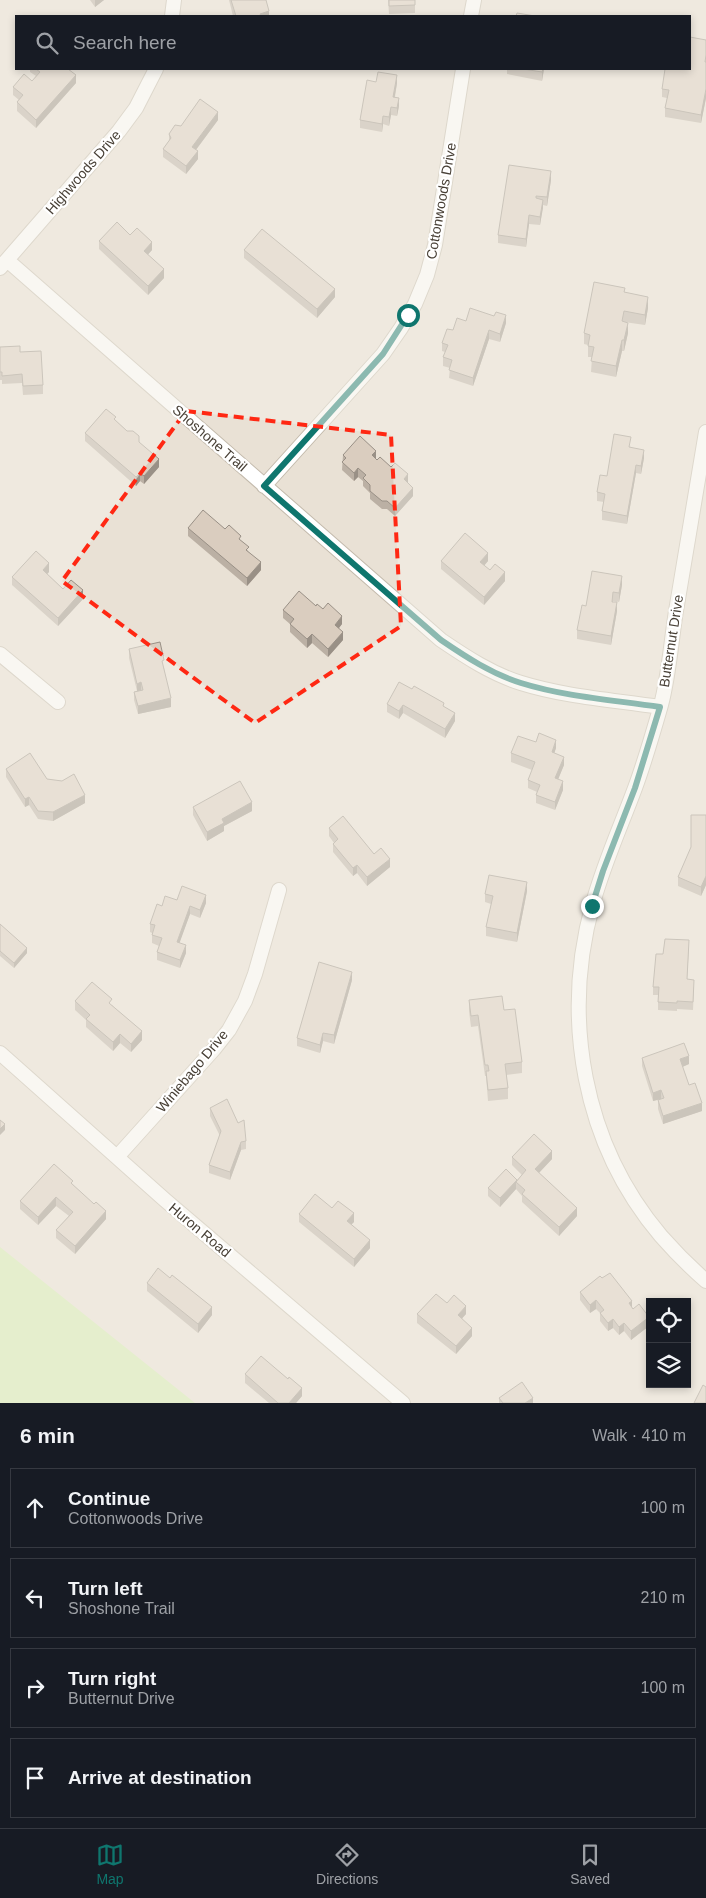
<!DOCTYPE html>
<meta charset="utf-8">
<style>
:root{--surface:#171b24;--page:#20242c;--text:#f1f3f6;--muted:#9ea1a6;--line:#363941;--accent:#0f766e}
body{margin:0;font-family:Arial,sans-serif;background:var(--page);color:var(--text)}
.controls{position:absolute;right:15px;bottom:15px;display:grid;overflow:hidden;border-radius:0px;box-shadow:0 2px 8px #0003}
.controls button{width:45px;height:45px;display:grid;place-items:center;padding:0;border:0;border-bottom:1px solid var(--line);background:var(--surface);color:var(--text);font:25px sans-serif}
.stop{position:absolute;width:15px;height:15px;margin:-11px;border:4px solid #0f766e;border-radius:50%;background:#fff}
.stop.end{background:#0f766e;border-color:#fff;box-shadow:0 1px 5px #0008}
.list{margin:0;padding:0;list-style:none}
h2{display:flex;justify-content:space-between;align-items:center;height:65px;margin:0;padding:0 20px;font-size:21px}
h2 small{font-size:16px;font-weight:400;color:var(--muted)}
.list li{display:grid;grid-template-columns:32px 1fr auto;gap:15px;align-items:center;box-sizing:border-box;height:80px;margin:0 10px 10px;padding:0 10px;border:1px solid var(--line);border-radius:0px}
.list b{display:block;font-size:19px;white-space:nowrap}
.list p{margin:0;font-size:16px;white-space:nowrap;color:var(--muted)}
.list em{font-size:16px;font-style:normal;color:var(--muted)}
.icon{flex:none;width:28px;height:28px;fill:none;stroke:currentColor;stroke-width:2;stroke-linecap:round;stroke-linejoin:round}
.map{position:relative;flex:none;width:706px;height:1403px;overflow:hidden}
.search{position:absolute;background:var(--surface);box-shadow:0 2px 8px #0003;left:15px;right:15px;top:15px;height:55px;display:flex;align-items:center;gap:12px;box-sizing:border-box;padding:0 18px;border-radius:0px;color:var(--muted);font-size:19px}
.sheet{height:425px;background:var(--surface)}
nav{display:flex;justify-content:space-around;align-items:center;box-sizing:border-box;height:70px;border-top:1px solid var(--line);background:var(--surface);font-size:14px;color:var(--muted)}
nav a{display:grid;justify-items:center;gap:2px}
nav .on{color:var(--accent)}
.map>svg:first-child{display:block}
</style>
<div class="map">
<svg width="706" height="1403" viewBox="0 0 706 1403">
<rect width="100%" height="100%" fill="#f4f0e7"/>
<path fill="#e9e1d5" fill-rule="evenodd" d="M0 0H706V1403H0ZM16 16H690V69H16ZM650 1302H687V1384H650Z"/>
<path fill="#d3ebae" d="M0 1247 195 1403H0Z"/>
<g fill="none" stroke-linecap="round" stroke-linejoin="round">
<defs>
<path id="minor" d="M172 16 174 0
M471 16 474 0
M7 260 441 640C466 657 492 674 521 683 566 697 614 700 660 707
M0 268 119 131 136 108 156 69
M706 432C696 492 686 551 676 611 671 642 669 675 661 705 653 733 645 761 635 788 621 826 604 863 593 903 561 1018 583 1144 661 1236 675 1252 690 1267 706 1281
M264 486 383 354 401 328 415 304 427 275 435 245 463 69
M0 654 58 702
M0 1053 165 1200 403 1403
M117 1157 214 1049 229 1030 245 1001 255 974 279 890"/>
</defs>
<use href="#minor" stroke="#c3baac" stroke-width="16"/>
<use href="#minor" stroke="#fff" stroke-width="14"/>
</g>
<path fill="#bbb0a4" d="M90 0H104L95 7Z
M229 0H266L269 16H233Z
M388 0H415V13L389 14Z
M706 40V98L701 123 665 117V108L667 98 662 97V89L675 69Z
M30 69H68L76 83 36 128 17 111V102L19 100 13 95V87L32 81 36 76 30 72Z
M507 69H544L542 81 507 74Z
M376 82 397 83 395 97 399 106 397 116 391 115 389 126 383 124 382 132 360 128V120Z
M218 120 196 150 198 159 186 174 163 157V149L169 141V134L181 126Z
M551 180 547 206 543 205 540 225 529 224 526 247 498 243V235Z
M130 235 152 250 148 254 164 278 148 295 99 249V241Z
M244 250 335 297 317 318 244 258Z
M625 292 648 308 645 325 624 322 628 333 624 351H622L616 377 591 372 592 357H588V345L584 344V333Z
M466 321 506 323 500 342 489 339 473 386 449 378 450 368 443 366V357L445 352 442 351V343Z
M0 347 20 352 43 385V394L23 395 22 383 2 384V380H0Z
M116 421 139 442 159 467 144 484 140 481 136 486 85 441V433Z
M631 445 630 447 644 458 641 474 636 473 627 524 602 520V511L604 502 597 501V492L607 476Z
M343 455 376 459 408 483 413 496 395 516 387 509H382L370 499V493L363 486V481L358 477 354 481 342 470Z
M188 528 225 529 241 541 261 570 247 586 188 536Z
M441 561H488L484 566 505 581 484 605 441 569Z
M49 572 47 574 63 589 83 599 58 626 12 585V577Z
M622 585 619 602 613 601V602L617 611 611 645 577 639V630L586 606Z
M316 606 342 624 339 628 343 640 328 657 312 643 307 648 290 632V624L283 618V610Z
M129 649 164 668 171 707 138 714 134 700V692L137 691 129 658Z
M387 704 444 707 455 721 445 738 403 713 399 719 387 712Z
M536 742 556 748 554 753 564 765 558 779 563 790 555 810 536 803V795L537 792 528 788V780L532 770 511 762V753Z
M6 769 47 779 85 803 53 821 38 819 29 805 25 807 6 777Z
M193 807 252 811 224 826V831L207 841 193 815Z
M706 815V885L701 896 678 886V877Z
M329 828 374 854 390 867 367 886 357 873 353 876 333 852V844L334 843 329 836Z
M527 891 517 942 486 936V927L491 904 485 902V894Z
M177 900 206 903 200 918 190 914 179 943 186 953 180 968 157 960V952L159 946 152 943V933L150 932V924L162 906Z
M0 924 27 953 14 968 0 956Z
M689 948 687 979 694 988 693 1010 677 1009V1011L658 1010V995H653V987L663 954Z
M352 980 334 1044 323 1041 320 1053 297 1046V1038Z
M469 1000 504 1010 522 1062V1073L506 1075 508 1088V1099L488 1101 486 1076H485L478 1026 471 1027 469 1011Z
M75 1001 112 1005 142 1040 131 1052 120 1043 113 1051 86 1027V1020L75 1010Z
M642 1058 689 1064 682 1067 689 1085 702 1111 663 1124 658 1109V1100L661 1099 653 1101 642 1066Z
M210 1108 246 1141V1149L241 1150 230 1180 209 1173V1165L220 1136 210 1116Z
M512 1157 552 1159 539 1173 577 1216 559 1236 522 1202V1196L516 1189 500 1207 488 1196V1188L517 1180 522 1175 512 1165Z
M73 1185 106 1219 75 1254 56 1238V1230L69 1216 56 1206 38 1225 20 1209V1201Z
M332 1208 354 1222 351 1224 370 1248 354 1267 299 1222V1214Z
M170 1278 212 1315 198 1333 147 1291V1283Z
M580 1292 632 1308 649 1326 631 1340 624 1331 619 1335 613 1328 608 1331 600 1321V1313L596 1309 590 1313 580 1300Z
M447 1303 466 1314 462 1318 472 1336 456 1354 417 1323V1314Z
M245 1374 288 1379 302 1396 296 1403H269L245 1383Z
M499 1398 533 1403H499Z"/>
<path fill="#999086" d="M95 0H104L95 7Z
M269 11V16H260V14Z
M543 69H544L542 81V72Z
M76 75V83L36 128V120Z
M397 75V83L393 106V97Z
M706 89V98L701 123V115Z
M399 98V106L397 116V108Z
M391 107V115L389 126V117Z
M218 112V120L192 155V147Z
M383 116V124L382 132V124Z
M198 151V159L186 174V166Z
M551 171V180L547 206V197Z
M543 200V208L540 225V217Z
M529 215V224L526 247V239Z
M152 242V250L144 259V251Z
M164 269V278L148 295V286Z
M335 289V297L317 318V309Z
M648 297V308L645 325V315Z
M506 315V323L500 342V334Z
M628 323V333L624 351V340Z
M489 330V339L473 386V378Z
M622 340V351L616 377V366Z
M644 450V458L641 474V466Z
M376 451V459L372 455Z
M159 459V467L144 484V476Z
M636 465V473L627 524V516Z
M358 468V477L354 481V473Z
M140 473V481L136 486V477Z
M408 474V483L404 479Z
M413 488V496L395 516V508Z
M488 553V561L480 570V562Z
M261 562V570L247 586V578Z
M49 563V572L43 578V570Z
M505 572V581L484 605V597Z
M622 576V585L619 602V593Z
M83 590V599L58 626V618Z
M617 602V611L611 645V636Z
M342 616V624L335 633V625Z
M343 632V640L328 657V649Z
M312 634V643L307 648V639Z
M141 682V691L137 692V684Z
M171 698V707L138 714V706Z
M403 705V713L399 719V711Z
M455 713V721L445 738V729Z
M556 740V748L552 760V752Z
M564 757V765L555 787V778Z
M563 781V790L555 810V802Z
M85 795V803L53 821V812Z
M29 797V805L25 807V799Z
M252 802V811L224 826V831L207 841V832L222 819Z
M390 859V867L367 886V877Z
M357 865V873L353 876V868Z
M706 876V885L701 896V887Z
M527 882V891L517 942V933Z
M206 895V903L200 918V910Z
M190 906V914L177 950V942Z
M186 945V953L180 968V960Z
M27 948V953L14 968V963Z
M352 972V980L334 1044V1035Z
M142 1031V1040L131 1052V1044Z
M323 1033V1041L320 1053V1045Z
M120 1034V1043L113 1051V1042Z
M689 1056V1064L680 1068V1059Z
M661 1090V1099L653 1101V1093Z
M702 1103V1111L663 1124V1116Z
M5 1124V1130L0 1135V1129Z
M241 1142V1150L230 1180V1172Z
M552 1151V1159L535 1177V1169Z
M517 1180 516 1182V1189L500 1207V1198Z
M56 1197V1206L38 1225V1217Z
M577 1208V1216L559 1236V1227Z
M106 1211V1219L75 1254V1246Z
M354 1213V1222L347 1229V1221Z
M370 1240V1248L354 1267V1259Z
M596 1300V1309L590 1313V1305Z
M632 1301V1309L629 1303Z
M466 1306V1314L458 1323V1315Z
M212 1307V1315L198 1333V1324Z
M649 1317V1326L631 1340V1331Z
M613 1319V1328L608 1331V1323Z
M624 1323V1331L619 1335V1327Z
M472 1328V1336L456 1354V1346Z
M302 1388V1396L296 1403H289Z
M533 1398V1403H525Z"/>
<path fill="#dacdbf" stroke="#999086" d="M231 0H266L269 11 260 14 261 16H236Z
M389 0H415V5L389 6Z
M517 13 535 16H516Z
M690 37 706 40V55L705 62H706V89L701 115 665 108 669 90 662 89 665 69H690Z
M36 69H68L76 75 36 120 17 102 23 95 13 87 24 74 32 81 40 72Z
M523 69H543L542 72Z
M378 72 397 75 393 97 399 98 397 108 391 107 389 117 383 116 382 124 360 120 367 80 376 82Z
M200 99 218 112 192 147 198 151 186 166 163 149 171 138 169 134 175 125 181 126Z
M509 165 551 171 547 197 536 196V198L543 200 540 217 529 215 526 239 498 235Z
M117 222 130 235 137 228 152 242 144 251 164 269 148 286 99 241Z
M262 229 335 289 317 309 244 250Z
M594 282 625 288 624 292 648 297 645 315 624 311 622 321 628 323 624 340H622L616 366 591 361 594 347 588 346 590 335 584 333Z
M470 308 494 316 496 312 506 315 500 334 489 330 473 378 449 370 452 360 443 357 448 345 442 343 447 329 453 330 457 318 466 321Z
M20 346V352L41 351 43 385 23 386 22 374 2 376V372H0V347Z
M106 409 116 417 114 419 127 431H133L139 436V442L159 459 144 476 140 473 136 477 85 433Z
M614 434 631 437 629 447 644 450 641 466 636 465 627 516 602 511 605 494 597 492 600 475 607 476Z
M360 436 376 451 372 455 377 460 380 457 391 467 395 463 408 474 404 479 413 488 395 508 387 501H382L370 491V485L363 478 366 475 358 468 354 473 342 462 346 458 343 455Z
M203 510 225 529 229 525 241 536 239 539 249 547 246 550 261 562 247 578 188 528Z
M465 533 488 553 480 562 490 570 495 564 505 572 484 597 441 561Z
M36 551 49 563 43 570 63 589 71 580 83 590 58 618 12 577Z
M592 571 622 576 619 593 613 592 612 602H617L611 636 577 630 582 605 586 606Z
M299 591 316 606 317 604 323 609 328 603 342 616 335 625 343 632 328 649 312 634 307 639 290 624 294 619 283 610Z
M160 642 164 660 162 661 171 698 138 706 134 692 143 690 141 682 137 684 129 649Z
M399 682 412 689 414 686 444 703 443 706 455 713 445 729 403 705 399 711 387 704Z
M539 733 556 740 552 752 564 757 555 778 563 781 555 802 536 795 540 785 528 780 535 762 511 753 518 736 536 742Z
M30 753 47 779 62 781 74 774 85 795 53 812 38 811 29 797 25 799 6 769Z
M240 781 252 802 222 819 224 823 207 832 193 807Z
M691 815H706V876L701 887 678 877 691 847Z
M343 816 374 854 381 848 390 859 367 877 357 865 353 868 333 844 338 839 329 828Z
M489 875 527 882 517 933 486 927 493 896 485 894Z
M182 886 206 895 200 910 190 906 177 942 186 945 180 960 157 952 162 938 152 935 155 925 150 924 157 904 162 906 165 896 177 900Z
M0 924 27 948 14 963 0 951Z
M665 939 689 940 687 979 694 980 693 1002 677 1001V1003L658 1002 659 987H653L656 954H663Z
M319 962 352 972 334 1035 323 1033 320 1045 297 1038Z
M92 982 112 999 109 1003 142 1031 131 1044 120 1034 113 1042 86 1019 90 1015 75 1001Z
M502 996 504 1010 515 1009 522 1062 505 1064 508 1088 488 1090 486 1071H489L488 1065H485L478 1015 471 1016 469 1000Z
M684 1043 689 1056 680 1059 689 1085 695 1083 702 1103 663 1116 658 1100 664 1098 661 1090 653 1093 642 1058Z
M227 1099 238 1123 244 1120 246 1141 241 1142 230 1172 209 1165 221 1131 210 1108Z
M0 1120 5 1124 0 1129Z
M534 1134 552 1151 535 1169 577 1208 559 1227 522 1194 525 1190 516 1182 526 1170 512 1157Z
M54 1164 73 1181 71 1183 94 1204 96 1202 106 1211 75 1246 56 1230 73 1212 56 1197 38 1217 20 1201Z
M506 1169 517 1180 500 1198 488 1188Z
M315 1194 332 1208 338 1201 354 1213 347 1221 370 1240 354 1259 299 1214Z
M158 1268 170 1278 172 1275 212 1307 198 1324 147 1283Z
M610 1273 632 1301 629 1303 633 1309 639 1304 649 1317 631 1331 624 1323 619 1327 613 1319 608 1323 600 1313 604 1310 596 1300 590 1305 580 1292 600 1276 602 1278Z
M436 1294 447 1303 454 1295 466 1306 458 1315 472 1328 456 1346 417 1314Z
M261 1356 288 1379 289 1377 302 1388 289 1403H278L245 1374Z
M522 1382 533 1398 525 1403H503L499 1398Z
M703 1385 706 1387V1403H694Z"/>
<g fill="none" stroke-linecap="round" stroke-linejoin="round">
<path stroke="#0f766e" stroke-width="6" d="M408 315 383 354 264 486 441 640C466 657 492 674 521 683 566 697 614 700 660 707L635 788 603 871 592 906"/>
</g>
<path d="M0 0H706V1403H0ZM186 411 391 435 401 626 255 723 62 581Z" fill="#f4f0e7" fill-opacity=".55" fill-rule="evenodd"/>
<path fill="none" stroke="#ff2813" stroke-width="4" stroke-dasharray="10 6" stroke-linejoin="round" d="M186 411 391 435 401 626 255 723 62 581Z"/>
<g text-anchor="middle" stroke-width="4.5" stroke-linejoin="round" paint-order="stroke">
<g font-size="14" fill="#484036" stroke="#fff">
<text transform="translate(83 172) rotate(-49)" y="5">Highwoods Drive</text>
<text transform="translate(441 201) rotate(-80)" y="5">Cottonwoods Drive</text>
<text transform="translate(210 438) rotate(41)" y="5">Shoshone Trail</text>
<text transform="translate(671 641) rotate(-81)" y="5">Butternut Drive</text>
<text transform="translate(192 1071) rotate(-50)" y="5">Winiebago Drive</text>
<text transform="translate(200 1230) rotate(40)" y="5">Huron Road</text>
</g>
</g>
</svg>
<div class="controls">
<button><svg class="icon" aria-label="locate" viewBox="0 0 24 24"><circle cx="12" cy="12" r="6"/><path d="M12 2v4M12 18v4M2 12h4M18 12h4"/></svg></button>
<button><svg class="icon" aria-label="layers" viewBox="0 0 24 24"><path d="M12 4l9 5-9 5-9-5zM3 14l9 5 9-5"/></svg></button>
</div>
<div class="stop" style="left:408px;top:315px"></div>
<div class="stop end" style="left:592px;top:906px"></div>
<div class="search"><svg class="icon" aria-label="search" viewBox="0 0 24 24"><circle cx="10" cy="10" r="6"/><path d="M15 15l6 6"/></svg>Search here</div>
</div>
<section class="sheet">
<h2>6 min<small>Walk · 410 m</small></h2>
<ul class="list">
<li><svg class="icon" aria-label="ahead" viewBox="0 0 24 24"><path d="M12 20V5M6 11l6-6 6 6"/></svg><div><b>Continue</b><p>Cottonwoods Drive</p></div><em>100 m</em></li>
<li><svg class="icon" aria-label="left" viewBox="0 0 24 24"><path d="M17 20v-9H6M10 6l-5 5 5 5"/></svg><div><b>Turn left</b><p>Shoshone Trail</p></div><em>210 m</em></li>
<li><svg class="icon" aria-label="right" viewBox="0 0 24 24"><path d="M7 20v-9h11M14 6l5 5-5 5"/></svg><div><b>Turn right</b><p>Butternut Drive</p></div><em>100 m</em></li>
<li><svg class="icon" aria-label="arrive" viewBox="0 0 24 24"><path d="M6 21V4h12l-3 4 3 4H6"/></svg><div><b>Arrive at destination</b></div></li>
</ul>
</section>
<nav>
<a class="on"><svg class="icon" aria-label="map" viewBox="0 0 24 24"><path d="M3 6l6-2 6 2 6-2v14l-6 2-6-2-6 2zM9 4v14M15 6v14"/></svg>Map</a>
<a><svg class="icon" aria-label="directions" viewBox="0 0 24 24"><path d="M12 3l9 9-9 9-9-9zM9 14v-3h6M13 9l2 2-2 2"/></svg>Directions</a>
<a><svg class="icon" aria-label="saved" viewBox="0 0 24 24"><path d="M7 4h10v16l-5-4-5 4z"/></svg>Saved</a>
</nav>
